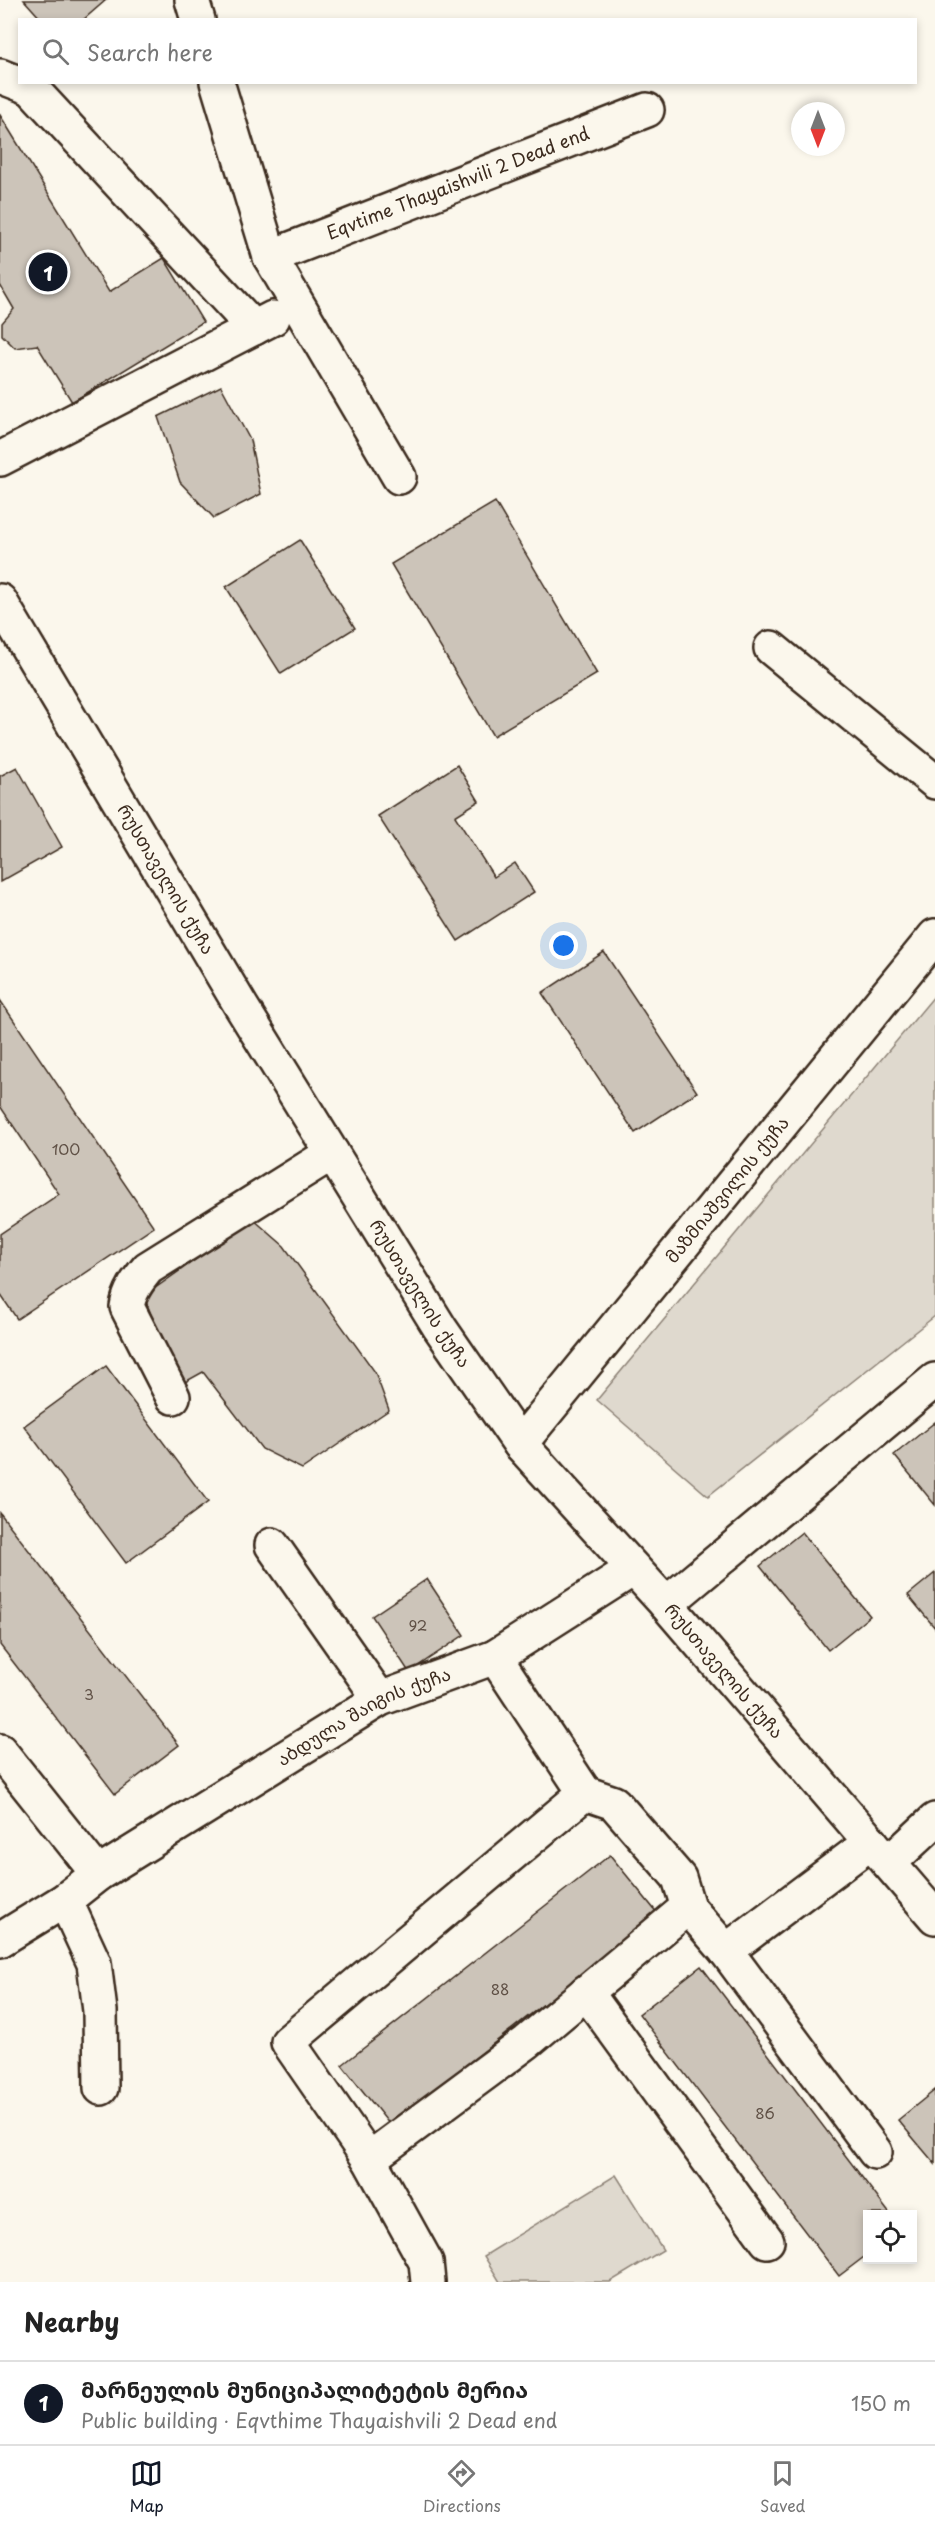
<!DOCTYPE html>
<meta charset="utf-8">
<style>
:root{--surface:#fff;--page:#f6f6f6;--text:#222;--muted:#767676;--line:#e0e0e0;--accent:#111827}
body{margin:0;font-family:"Playpen Sans","Noto Sans Georgian",sans-serif;background:var(--page);color:var(--text)}
.controls{position:absolute;right:18px;bottom:18px;display:grid;overflow:hidden;border-radius:0px;box-shadow:0 3px 9px #0003}
.controls button{width:54px;height:54px;display:grid;place-items:center;padding:0;border:0;border-bottom:2px solid var(--line);background:var(--surface);color:var(--text);font:30px sans-serif}
.compass{position:absolute;left:791px;top:102px;width:54px;height:54px;border-radius:50%;background:var(--surface);box-shadow:0 3px 9px #0003;rotate:180deg}
.you{position:absolute;left:564px;top:946px;width:21px;height:21px;margin:-15px;border:4px solid #fff;border-radius:50%;background:#1a73e8;box-shadow:0 0 0 9px #1a73e833}
.badge{display:grid;place-items:center;width:39px;height:39px;border-radius:50%;background:var(--accent);color:#fff;font-size:20px;font-weight:700}
.pin{position:absolute;translate:-50% -50%;border:3px solid #fff;box-shadow:0 2px 6px #0006}
.list{margin:0;padding:0;list-style:none}
h2{display:flex;justify-content:space-between;align-items:center;height:78px;margin:0;padding:0 24px;font-size:26px}
h2 small{font-size:20px;font-weight:400;color:var(--muted)}
.list li{display:grid;grid-template-columns:39px 1fr auto;gap:18px;align-items:center;box-sizing:border-box;height:84px;padding:0 24px;border-top:2px solid var(--line)}
.list b{display:block;font-size:22px;white-space:nowrap}
.list p{margin:0;font-size:20px;white-space:nowrap;color:var(--muted)}
.list em{font-size:20px;font-style:normal;color:var(--muted)}
.icon{flex:none;width:33px;height:33px;fill:none;stroke:currentColor;stroke-width:2;stroke-linecap:round;stroke-linejoin:round}
.map{position:relative;flex:none;width:935px;height:2282px;overflow:hidden}
.search{position:absolute;background:var(--surface);box-shadow:0 3px 9px #0003;left:18px;right:18px;top:18px;height:66px;display:flex;align-items:center;gap:15px;box-sizing:border-box;padding:0 21px;border-radius:0px;color:var(--muted);font-size:22px}
.sheet{height:162px;background:var(--surface)}
nav{display:flex;justify-content:space-around;align-items:center;box-sizing:border-box;height:84px;border-top:2px solid var(--line);background:var(--surface);font-size:16px;color:var(--muted)}
nav a{display:grid;justify-items:center;gap:3px}
nav .on{color:var(--accent)}
.map>svg:first-child{display:block}
</style>
<div class="map">
<svg width="935" height="2282" viewBox="0 0 935 2282">
<rect width="100%" height="100%" fill="#fbf7ec"/>
<filter id="ink" filterUnits="userSpaceOnUse"><feTurbulence type="fractalNoise" baseFrequency=".0167" numOctaves="2"/><feDisplacementMap in="SourceGraphic" scale="12" xChannelSelector="R" yChannelSelector="G"/><feConvolveMatrix kernelMatrix="1 2 1 2 8 2 1 2 1" color-interpolation-filters="sRGB"/></filter>
<g filter="url(#ink)">
<path fill="#dfd9ce" stroke="#8d8276" stroke-width="1.5" d="M935 995V1316L708 1496 597 1400Z
M616 2175 663 2250 610 2282H500L484 2256Z"/>
<path fill="#ccc4b9" stroke="#3b2a1e" stroke-width="1.5" d="M24 0H106L83 20H42Z
M0 115 109 292 164 258 203 322 72 402 37 345 15 348 2 335V323L14 309 0 285Z
M221 386 250 440 261 494 214 518 180 482 158 417Z
M495 502 597 674 493 736 391 564Z
M300 540 355 628 281 674 226 587Z
M457 765 479 801 455 816 494 877 515 863 534 892 458 941 378 816Z
M17 767 62 847 0 882V776Z
M604 952 697 1092 635 1133 542 993Z
M0 1000 154 1227 17 1319 0 1294V1234L59 1194 0 1106Z
M253 1219 284 1246 375 1372 389 1410 302 1469 262 1449 203 1372 178 1386 144 1296Z
M106 1366 208 1502 126 1563 24 1426Z
M935 1422V1505L894 1455Z
M0 1513 179 1745 115 1794 0 1645Z
M802 1532 870 1616 828 1650 760 1566Z
M935 1573V1628L908 1595Z
M427 1579 464 1635 409 1672 372 1616Z
M610 1855 658 1914 390 2125 342 2065Z
M701 1966 890 2214H868V2254L839 2276 639 2014Z
M935 2090V2164L898 2120Z"/>
<g fill="none" stroke-linecap="round" stroke-linejoin="round">
<defs>
<g id="minor">
<path d="M192 0 198 20"/>
<path d="M0 76 31 88 254 328"/>
<path d="M217 82 270 257 399 477"/>
<path id="s1" d="M270 257 647 110"/>
<path d="M0 459 273 318"/>
<path d="M771 648 935 782"/>
<path d="M173 1397 127 1307C129 1292 138 1280 148 1268L332 1153"/>
<path id="s2" d="M520 1444 935 936"/>
<path d="M272 1545 380 1699"/>
<path d="M666 1604 935 1380"/>
<path d="M0 1751 98 1874"/>
<path d="M585 1793 614 1803 679 1878 688 1907 726 1951 875 2152"/>
<path d="M889 1863 935 1820"/>
<path d="M65 1900 94 1963 100 2011 101 2088"/>
<path id="s3" d="M0 1940 65 1900 98 1874 380 1699 495 1657 633 1569"/>
<path d="M726 1951 871 1842"/>
<path d="M586 1992 767 2241"/>
<path d="M369 2159 527 2042 688 1907"/>
<path d="M428 2282 426 2262 369 2159 288 2042 585 1793 495 1657"/>
</g>
<g id="major">
<path id="s4" d="M0 601 241 1006 440 1328 520 1444 666 1604 935 1917"/>
</g>
</defs>
<use href="#minor" stroke="#3b2a1e" stroke-width="38"/>
<use href="#major" stroke="#3b2a1e" stroke-width="38"/>
<use href="#minor" stroke="#fbf7ec" stroke-width="33"/>
<use href="#major" stroke="#fbf7ec" stroke-width="33"/>
</g>
</g>
<g text-anchor="middle" stroke-width="6" stroke-linejoin="round" paint-order="stroke">
<g font-size="15" fill="#5f5045">
<text x="66" y="1155">100</text>
<text x="418" y="1631">92</text>
<text x="89" y="1700">3</text>
<text x="500" y="1995">88</text>
<text x="765" y="2119">86</text>
</g>
<g font-size="18" fill="#3b2a1e" stroke="#fbf7ec">
<text dy="6" stroke="none"><textPath href="#s1" startOffset="202">Eqvtime Thayaishvili 2 Dead end</textPath></text>
<text dy="6" stroke="none"><textPath href="#s4" startOffset="324">რუსთაველის ქუჩა</textPath></text>
<text dy="6" stroke="none"><textPath href="#s2" startOffset="328">მაზმიაშვილის ქუჩა</textPath></text>
<text dy="6" stroke="none"><textPath href="#s4" startOffset="810">რუსთაველის ქუჩა</textPath></text>
<text dy="6" stroke="none"><textPath href="#s4" startOffset="1296">რუსთაველის ქუჩა</textPath></text>
<text dy="6" stroke="none"><textPath href="#s3" startOffset="428">აბდულა შაიგის ქუჩა</textPath></text>
</g>
</g>
</svg>
<div class="controls">
<button><svg class="icon" aria-label="locate" viewBox="0 0 24 24"><circle cx="12" cy="12" r="6"/><path d="M12 2v4M12 18v4M2 12h4M18 12h4"/></svg></button>
</div>
<svg class="compass" viewBox="-18 -18 36 36"><path d="M0-13l5 13h-10z" fill="#e53935"/><path d="M0 13l5-13h-10z" fill="#767676"/></svg>
<div class="you"></div>
<div class="pin badge" style="left:48px;top:272px">1</div>
<div class="search"><svg class="icon" aria-label="search" viewBox="0 0 24 24"><circle cx="10" cy="10" r="6"/><path d="M15 15l6 6"/></svg>Search here</div>
</div>
<section class="sheet">
<h2>Nearby<small></small></h2>
<ul class="list">
<li><span class="badge">1</span><div><b>მარნეულის მუნიციპალიტეტის მერია</b><p>Public building · Eqvthime Thayaishvili 2 Dead end</p></div><em>150 m</em></li>
</ul>
</section>
<nav>
<a class="on"><svg class="icon" aria-label="map" viewBox="0 0 24 24"><path d="M3 6l6-2 6 2 6-2v14l-6 2-6-2-6 2zM9 4v14M15 6v14"/></svg>Map</a>
<a><svg class="icon" aria-label="directions" viewBox="0 0 24 24"><path d="M12 3l9 9-9 9-9-9zM9 14v-3h6M13 9l2 2-2 2"/></svg>Directions</a>
<a><svg class="icon" aria-label="saved" viewBox="0 0 24 24"><path d="M7 4h10v16l-5-4-5 4z"/></svg>Saved</a>
</nav>
